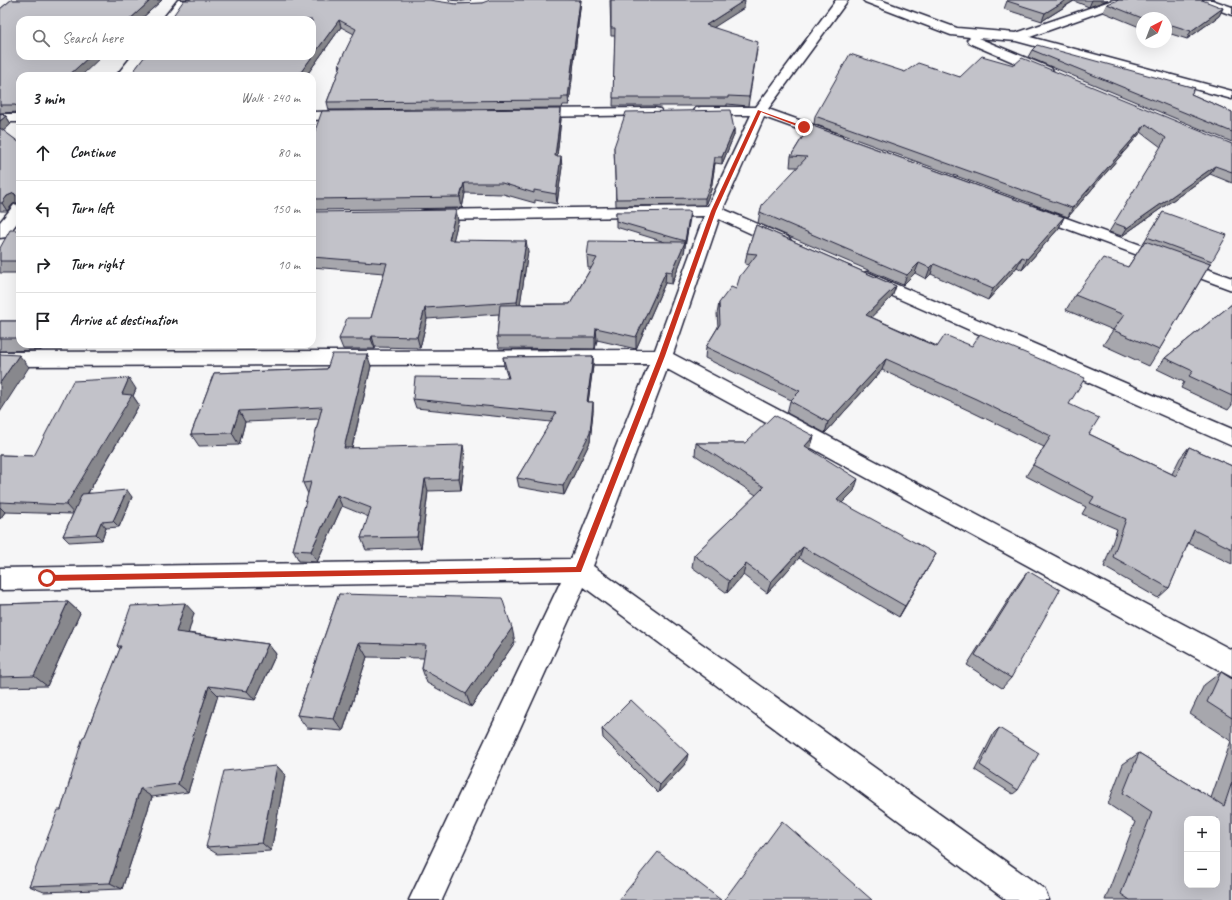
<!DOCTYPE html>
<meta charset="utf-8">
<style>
:root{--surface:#fff;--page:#f2f2f2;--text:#202124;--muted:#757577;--line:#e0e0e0}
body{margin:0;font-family:Caveat,sans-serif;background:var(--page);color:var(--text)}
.controls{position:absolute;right:12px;bottom:12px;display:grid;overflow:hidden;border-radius:8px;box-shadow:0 4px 16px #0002}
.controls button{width:36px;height:36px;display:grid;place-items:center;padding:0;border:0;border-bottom:1px solid var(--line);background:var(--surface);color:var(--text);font:20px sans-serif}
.compass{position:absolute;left:1136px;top:12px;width:36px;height:36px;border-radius:50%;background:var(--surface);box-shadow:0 4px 16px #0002;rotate:42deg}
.stop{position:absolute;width:12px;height:12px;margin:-9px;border:3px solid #c8321e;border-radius:50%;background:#fff}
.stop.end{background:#c8321e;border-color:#fff;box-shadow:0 1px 4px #0008}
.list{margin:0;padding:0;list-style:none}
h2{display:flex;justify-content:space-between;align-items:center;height:52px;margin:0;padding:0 16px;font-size:17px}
h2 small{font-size:13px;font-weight:400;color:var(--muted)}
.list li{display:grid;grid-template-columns:26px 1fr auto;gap:12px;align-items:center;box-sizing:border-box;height:56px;padding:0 16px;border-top:1px solid var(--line)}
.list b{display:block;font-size:15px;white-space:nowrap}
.list em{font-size:13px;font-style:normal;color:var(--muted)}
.icon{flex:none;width:22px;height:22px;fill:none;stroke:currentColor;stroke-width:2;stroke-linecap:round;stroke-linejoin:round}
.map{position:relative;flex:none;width:1232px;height:900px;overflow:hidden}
.search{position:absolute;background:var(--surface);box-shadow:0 4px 16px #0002;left:16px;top:16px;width:300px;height:44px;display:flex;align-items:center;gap:10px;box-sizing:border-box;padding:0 14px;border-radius:12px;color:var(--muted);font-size:15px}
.panel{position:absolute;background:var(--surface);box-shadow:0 4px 16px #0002;left:16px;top:72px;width:300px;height:276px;border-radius:12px}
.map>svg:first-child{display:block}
</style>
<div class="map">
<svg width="1232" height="900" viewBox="0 0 1232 900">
<rect width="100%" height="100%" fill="#f6f6f7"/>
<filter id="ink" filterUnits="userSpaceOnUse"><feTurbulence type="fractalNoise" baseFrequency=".025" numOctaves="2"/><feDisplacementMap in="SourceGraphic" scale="8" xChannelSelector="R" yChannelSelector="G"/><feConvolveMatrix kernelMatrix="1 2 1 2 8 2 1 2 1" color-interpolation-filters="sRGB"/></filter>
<g filter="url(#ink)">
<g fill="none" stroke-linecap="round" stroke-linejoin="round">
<defs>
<path id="minor" d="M178 0H190L174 20H162Z
M836 0H848L768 109 841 135 843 138 841 141H831L764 117 723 209 788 237 791 241 788 245 782 246 776 245 719 219 673 354 1232 650V677L667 369 593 566 1044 889 1049 900H1006L584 587 442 900H409L561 581 0 590V568L571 559 649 364 0 366V352L655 350 704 216 427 220 421 219 419 215 421 211 427 210 708 206 751 115H701L696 114 694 111 696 108 701 107H756Z
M863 0H880L957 28 1016 33 1113 0H1130L1128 2 1030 37 1232 91V99L1016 41 978 38 1051 68 1053 71 1051 74H1041L969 43 967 40 970 37 951 35 865 2Z
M1195 0H1212L1232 7V15L1197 2Z
M132 56H145L130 76H116Z
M655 108 660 109 662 112 660 115 531 117 526 116 524 113 526 110 531 109Z
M351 111 356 112 358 115 356 118 312 120V112Z
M0 114H20V122H0Z
M20 203V219L6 237 0 238V222L14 205Z
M1033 206 1232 278V290L1027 214 1025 211 1027 208Z
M867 272 1232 429V446L861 282 858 278 861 274Z"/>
</defs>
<use href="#minor" stroke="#22223b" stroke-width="3"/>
<use href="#minor" fill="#fff" fill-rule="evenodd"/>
</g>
<path fill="#a7a7ad" stroke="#22223b" d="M11 0H162L140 20 20 76V112L0 113V9Z
M448 0H471L461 1Z
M581 0 569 105H563L562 108 329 110 327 102 340 68 339 64 354 34 341 27 306 76H130L312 20 456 4Z
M610 0 744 8 713 27 757 50 748 106 727 104V106H613L615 36H611Z
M1008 0H1108L1089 7 1074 1 1042 21 1004 9 1007 1Z
M1107 4 1223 8 1219 16 1187 39 1168 33 1166 37V18H1142V28L1103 12Z
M1032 50 1195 88 1191 94 1232 112V142L1028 57Z
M905 72 960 77 1232 144V183L1210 174 1122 236 1109 232 1161 147 1141 132 1068 217 814 124 815 116Z
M0 115 6 116 11 124 3 131 20 143V209L16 203 13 204 7 211H0Z
M561 119 557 156 562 166 557 204 535 200V203L503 194 465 193 462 208 312 210V139Z
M810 125 1064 217 1059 228 1022 270 1017 267 988 300 931 274 926 279 915 273 903 285 758 223 760 212 798 167H790L791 156Z
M734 129V135L722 164 715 163 711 190 705 205 616 206 614 147Z
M312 212 458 221 453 240 528 251 520 304H570L591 268H588L587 256 665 242 616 227V212L690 218 684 253 672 284 665 283 636 349 597 340 595 349 499 348 497 337 499 314 427 319 420 348 375 347V349H343L339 339 371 318 384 273 312 267Z
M1163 212 1212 261 1159 350 1149 366 1103 345 1113 330 1066 310 1075 295 1128 267Z
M756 225 896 286 892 297 871 317 1069 404 1089 434 1172 474 1180 458 1189 447 1232 466V564L1188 543 1169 588 1158 598 1104 567 1117 529 1082 514 1086 507 1026 476 1044 447 970 411 882 370 825 433 787 413 790 401 791 400 705 358 706 347 718 327 717 314 719 303 736 289 749 265 745 264 747 253Z
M20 230V273H0V248Z
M1232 304V405L1228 410 1181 388 1184 382 1157 369 1165 358Z
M0 321H20V344H45L41 350 0 351Z
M593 356V366L588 402H593V411L590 442 564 495 519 487 517 478 551 422 416 408 413 399 508 378 504 366 503 357Z
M371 366 352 448 465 457 461 490 428 491 421 548 366 550 361 538 369 517 342 506 317 562 299 561 293 550 308 494 303 483 319 419 245 422 239 445 199 446 191 434 214 373 327 369Z
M136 389 133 396 139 405 88 493 132 497 119 527 106 528 102 540 69 542 63 536 73 514 5 512 0 519V455L34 456Z
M814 436 810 449 854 491 842 503 929 566 899 617 799 558 767 593 743 575 727 593 692 567 694 555 756 495 695 455 696 443H745Z
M1028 571 1011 678 1002 688 967 665 1019 583Z
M339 594 515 642 471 707 427 683 422 669 424 658 367 657 343 731 307 728 297 715Z
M68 602 80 613 47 686 0 687V604Z
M194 613 188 633 268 644 276 654 255 700 218 695 188 792 152 797 122 889 44 892 29 886 61 810 85 736 120 649 117 646Z
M1221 672 1232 679V900H1105L1135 822 1108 804 1123 764 1139 753 1211 798 1231 741 1190 714 1204 685Z
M999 728 1018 790 1013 794 975 770 994 733Z
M602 729 686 763 658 793 603 738Z
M277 766 285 775 271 851 217 854 206 847Z"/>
<path fill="#88888d" stroke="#22223b" d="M151 0H162L140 20H129Z
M461 0H471L461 1Z
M580 0H581L569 105 568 97Z
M745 0 744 8 705 33 706 25Z
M1066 0H1075L1042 21 1045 13Z
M1092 0H1108L1089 7Z
M1223 8 1219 16 1187 39 1191 31Z
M339 20 341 27 306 76H298Z
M90 56H102L81 76H68Z
M20 103V111L17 106Z
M561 109V119L556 166 555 156Z
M6 116 11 124 1 133 0 132V121Z
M1146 124 1141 132 1068 217 1072 208Z
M734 129V135L722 164V157Z
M561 156 562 166 557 204 556 194Z
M715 163 711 190 705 205V198Z
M1215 166 1210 174 1122 236 1127 228Z
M464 183 465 193 462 208 460 197Z
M14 193 20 202 13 204 7 211 2 203 7 196Z
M456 210 458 221 451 250 449 240Z
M690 211 684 253 672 284V272L685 242Z
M1064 217 1059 228 1022 270 1027 259Z
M526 241 528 251 519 312 517 302Z
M1022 257 1017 267 988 300 993 289Z
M919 263 915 273 903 285 907 275Z
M934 264 931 274 926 279 930 268Z
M666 271 665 283 636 349V337Z
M896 286 892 297 862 326 866 315Z
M425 308 427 319 420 348 417 337Z
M596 328 597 340 595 349V337Z
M372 336 375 347V349L371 339Z
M36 344H45L41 350Z
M367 354 371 366 349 460 344 448Z
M19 355 29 367 0 412V383Z
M593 356V366L587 411V402Z
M886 359 882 370 825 433 828 422Z
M129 378 136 389 133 396 139 405 75 515 66 505 122 394Z
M593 402V411L590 442 564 495 563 486Z
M239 411 245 422 239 445 232 433Z
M814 436 810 449 801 459 805 446Z
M463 445 465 457 461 490 459 478Z
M425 479 428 491 421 548 417 537Z
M858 479 854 491 833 512 837 500Z
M127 490 132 497 119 527 113 521Z
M337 495 342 506 317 562 311 551Z
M0 507 5 512 0 519Z
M101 522 106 528 102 540 96 534Z
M803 547 799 558 767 593 771 582Z
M936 554 929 566 899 617 905 606Z
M746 564 743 575 727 593 729 581Z
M68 602 80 613 47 686 34 676Z
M185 603 194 613 186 642 176 632Z
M512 628 515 642 471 707 466 694Z
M359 643 367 657 343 731 334 719Z
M268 644 276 654 255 700 247 691Z
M209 686 218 695 188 792 178 784Z
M688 754 686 763 658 793 660 785Z
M277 766 285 775 271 851 262 843Z
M140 789 152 797 122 889 110 883Z"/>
<path fill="#c2c2c9" stroke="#22223b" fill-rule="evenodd" d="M11 0H151L129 20H20V56H90L68 76H20V103L17 106 15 105H0V9Z
M184 0H429L456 4 482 3 490 0H580L568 97H562V100L327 102 341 65 339 64 356 29 339 20 298 76H130L145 56H312V20H170Z
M611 0H745L706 25 758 42 749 97 728 96V98H613L615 28H611Z
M1008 0H1066L1045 13 1007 1Z
M1119 0H1202L1223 8 1191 31 1172 25 1170 29 1166 28V18H1142L1107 4Z
M1037 45 1195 88 1191 94 1232 112V132L1032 50Z
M850 54 905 72 918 63 960 77 982 56 1014 65 1022 58 1232 144V172L1215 166 1127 228 1114 223 1166 138 1146 124 1072 208 815 116Z
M561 109 555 156H561L556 194 534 190V193L502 183H464L460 197 312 199V139L322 111Z
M730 110 734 129 722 157H715L711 183 705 198 616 199 614 147 626 112Z
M0 115 6 116 0 121Z
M810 125 1064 217 1027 259 1022 257 993 289 934 264 930 268 919 263 907 275 760 212 762 205 807 157 791 156Z
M0 128 20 143V203H16V195L14 193 7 196 2 203H0Z
M456 210 449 240 526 241 517 302 425 308 417 337 372 336 371 339H339L347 318H371L387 263 312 257V212Z
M690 211 685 241 616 221V212Z
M1163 212 1227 235 1212 261 1147 237Z
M756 225 896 286 866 315 937 347 945 335 972 346 980 334 1085 378 1069 404 1099 418 1089 434 1176 476 1189 447 1232 466V549L1194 530 1169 588 1113 557 1126 519 1090 503 1094 497 1033 465 1051 436 976 399 886 359 828 422 790 401 800 391 706 347 720 324 719 303 731 287 736 289 740 276 757 254 747 253Z
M10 230H20V261H0V248Z
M589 241 685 242 672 272 666 271 636 337 596 328 595 337H497L500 305 570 304 597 258 587 256Z
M1145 241 1210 264 1159 350 1113 330 1124 315 1075 295 1103 258 1128 267Z
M1232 304V396L1189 376 1193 371 1165 358Z
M0 321H20V338H0Z
M0 354 19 355 0 383Z
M332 354H367L344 448 463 445 459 478 425 479 417 537 361 538 371 508 337 495 311 551 293 550 311 482 303 483 322 407 239 411 232 433 191 434 214 373 327 369Z
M593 356 587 402H593L590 433 563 486 517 478 556 413 413 399 415 377 509 378 503 357Z
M129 378 122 394 132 395 66 505 0 502V455L34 456 73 381Z
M774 415 814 436 805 446 858 479 837 500 936 554 905 606 803 547 771 582 746 564 729 581 694 555 764 487 696 443H745Z
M127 490 113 521 101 522 96 534 63 536 82 494Z
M1028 571 1060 590 1011 678 975 655Z
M339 594 502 598 512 628 466 694 422 669 426 645 359 643 334 719 297 715Z
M68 602 34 676 0 677V604Z
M185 603 176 632 268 644 247 691 209 686 178 784 140 789 110 883 29 886 58 810H61L83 737 85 736 121 646H117L131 606Z
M1221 672 1232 679V718L1207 702Z
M631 700 688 754 660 785 602 729Z
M999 728 1039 753 1018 790 980 765Z
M1139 753 1224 806 1232 782V900H1130L1121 894 1152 812 1123 793ZM1187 819H1217V885H1187Z
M277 766 262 843 206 847 224 771Z
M782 821 872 900H724Z
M658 852 721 900H619Z"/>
</g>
<path fill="#c8321e" d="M758 110 806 127 802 128 761 112 716 211 665 356 581 572 44 581 43 578 47 575 576 567 659 356 711 211Z"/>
</svg>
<div class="controls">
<button>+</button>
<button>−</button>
</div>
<svg class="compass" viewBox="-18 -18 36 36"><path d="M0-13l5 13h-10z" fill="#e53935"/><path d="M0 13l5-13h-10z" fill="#757577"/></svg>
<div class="stop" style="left:47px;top:578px"></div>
<div class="stop end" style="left:804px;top:127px"></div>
<div class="search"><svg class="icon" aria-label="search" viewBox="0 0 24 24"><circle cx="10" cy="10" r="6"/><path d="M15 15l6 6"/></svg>Search here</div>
<section class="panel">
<h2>3 min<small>Walk · 240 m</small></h2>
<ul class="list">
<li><svg class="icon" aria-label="ahead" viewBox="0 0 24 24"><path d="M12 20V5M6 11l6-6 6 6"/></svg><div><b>Continue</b></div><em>80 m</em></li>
<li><svg class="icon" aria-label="left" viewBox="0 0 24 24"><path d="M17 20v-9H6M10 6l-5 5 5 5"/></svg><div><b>Turn left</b></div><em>150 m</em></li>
<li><svg class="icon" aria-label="right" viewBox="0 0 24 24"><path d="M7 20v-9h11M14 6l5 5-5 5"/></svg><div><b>Turn right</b></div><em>10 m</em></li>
<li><svg class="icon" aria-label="arrive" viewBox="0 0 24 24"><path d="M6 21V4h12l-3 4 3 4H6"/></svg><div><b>Arrive at destination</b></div></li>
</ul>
</section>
</div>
